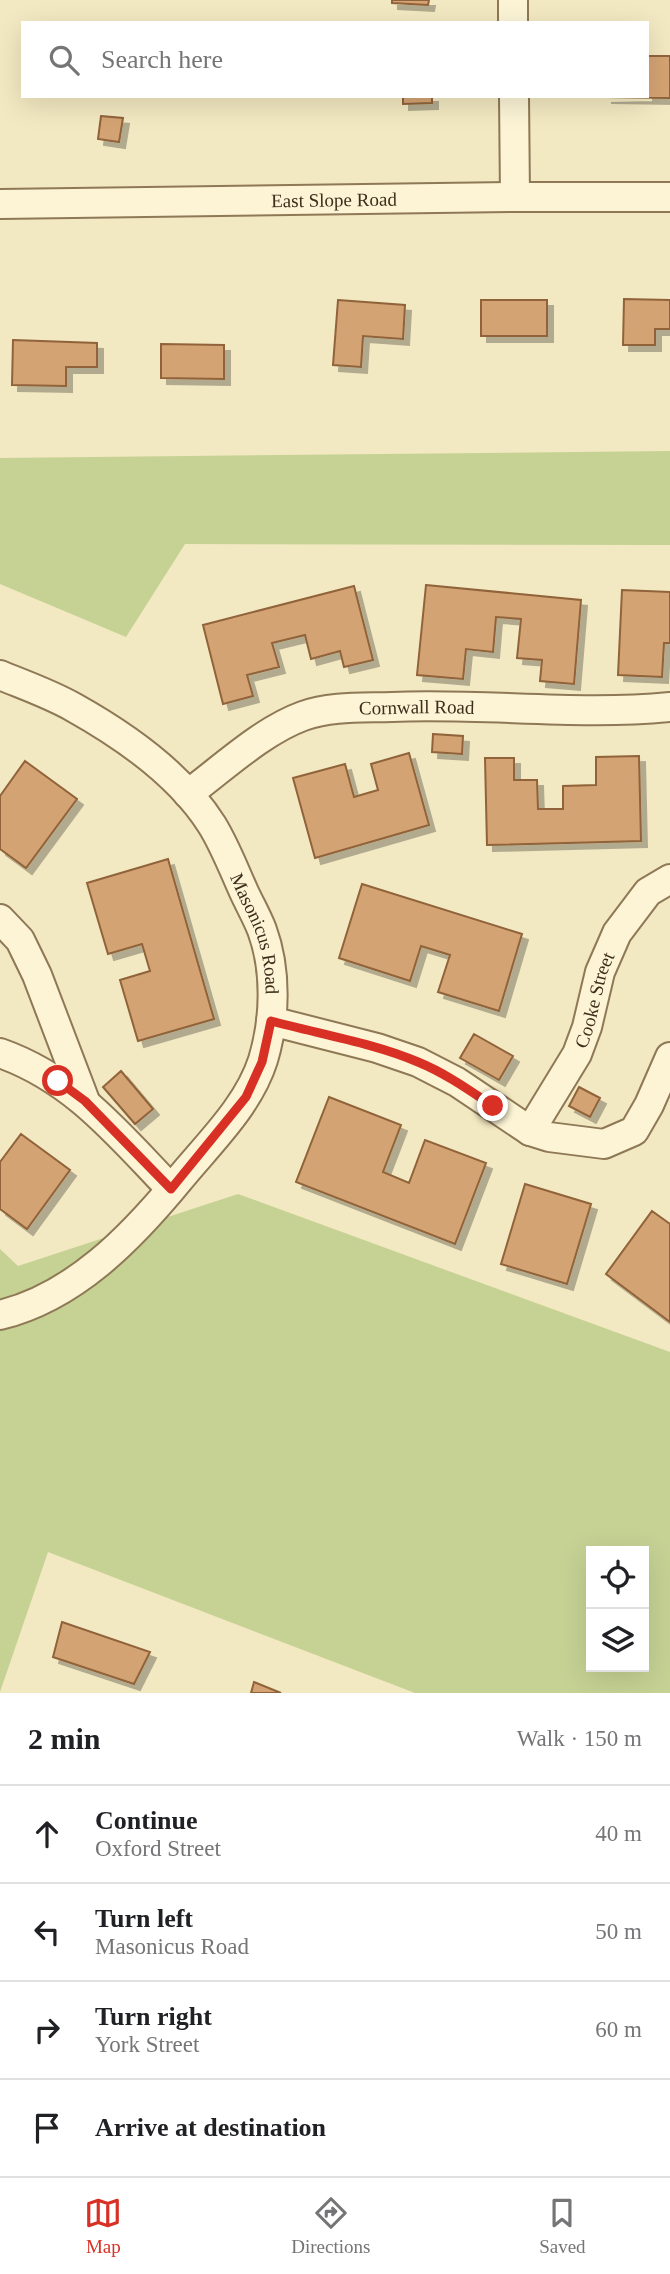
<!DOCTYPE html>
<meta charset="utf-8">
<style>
:root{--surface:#fff;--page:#f2f2f2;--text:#202124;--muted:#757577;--line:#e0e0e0;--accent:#d93025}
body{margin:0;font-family:"Times New Roman",serif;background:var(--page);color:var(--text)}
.controls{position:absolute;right:21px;bottom:21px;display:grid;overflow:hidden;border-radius:0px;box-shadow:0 7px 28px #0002}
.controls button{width:63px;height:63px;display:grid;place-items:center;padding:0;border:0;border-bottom:2px solid var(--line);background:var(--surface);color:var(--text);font:35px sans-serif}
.stop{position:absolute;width:21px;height:21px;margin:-16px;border:5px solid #d93025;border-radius:50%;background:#fff}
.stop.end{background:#d93025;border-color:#fff;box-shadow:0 2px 7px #0008}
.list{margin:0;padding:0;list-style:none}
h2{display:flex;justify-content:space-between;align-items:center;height:91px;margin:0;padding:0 28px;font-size:30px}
h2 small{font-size:23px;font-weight:400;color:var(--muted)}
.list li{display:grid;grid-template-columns:46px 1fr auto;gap:21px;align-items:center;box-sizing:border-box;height:98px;padding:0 28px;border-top:2px solid var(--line)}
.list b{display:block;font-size:26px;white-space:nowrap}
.list p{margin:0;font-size:23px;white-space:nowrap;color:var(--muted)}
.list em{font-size:23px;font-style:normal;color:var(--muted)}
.icon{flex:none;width:38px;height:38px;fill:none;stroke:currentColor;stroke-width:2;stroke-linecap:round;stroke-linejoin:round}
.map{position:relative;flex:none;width:670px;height:1693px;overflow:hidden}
.search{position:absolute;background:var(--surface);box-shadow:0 7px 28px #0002;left:21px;right:21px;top:21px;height:77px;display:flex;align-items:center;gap:18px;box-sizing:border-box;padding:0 24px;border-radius:0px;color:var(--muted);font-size:26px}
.sheet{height:483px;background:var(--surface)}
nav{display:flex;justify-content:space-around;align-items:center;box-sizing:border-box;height:98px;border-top:2px solid var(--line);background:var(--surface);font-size:19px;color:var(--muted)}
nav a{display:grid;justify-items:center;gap:4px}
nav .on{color:var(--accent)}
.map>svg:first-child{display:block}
</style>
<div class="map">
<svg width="670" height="1693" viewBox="0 0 670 1693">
<defs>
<filter id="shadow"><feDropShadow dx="6" dy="6" stdDeviation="0" flood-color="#0004"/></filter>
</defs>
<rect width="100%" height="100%" fill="#f2e8c1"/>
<path fill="#c6d294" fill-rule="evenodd" d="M670 451V545L185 544 126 637 0 584V458Z
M238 1194 670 1352V1693H415L48 1552 0 1692V1249L18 1266ZM591 1551H644V1667H591Z"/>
<path fill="#d4a373" stroke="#90633a" stroke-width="2" filter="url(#shadow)" d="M392 0H429L428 5 392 3Z
M647 56H670V98L605 97 647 96Z
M403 96H432V103L403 104Z
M101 116 123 118 119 142 98 139Z
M624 299 670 300V329H655V345H623Z
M338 300 405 305 403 339 363 336 361 367 333 365Z
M481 300H547V336H481Z
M13 340 97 343V367H66V386L12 385Z
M161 344 224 345V379L161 378Z
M426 585 581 600 574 684 540 681 542 660 517 658 521 619 496 617 493 652 466 649 463 679 417 675Z
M354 586 373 660 344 667 340 651 311 659 305 635 272 643 279 667 247 675 253 696 223 704 203 625Z
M622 590 670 592V643H664L662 677 618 675Z
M433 734 463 736 462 754 432 752Z
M409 753 429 825 315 858 293 778 345 764 354 797 378 790 371 764Z
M639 756 641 841 487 845 485 758H514V780H537L538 809H563V786L596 785V757Z
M25 761 77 799 26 868 0 849V796Z
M168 859 214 1019 138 1041 120 980 150 971 142 944 108 954 87 883Z
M362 884 522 934 499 1011 438 992 450 955 421 946 410 981 339 958Z
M474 1034 513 1056 499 1080 460 1058Z
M121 1071 153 1109 135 1124 103 1087Z
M579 1087 600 1098 590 1117 569 1106Z
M329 1097 401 1125 383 1172 409 1183 425 1140 486 1163 455 1244 296 1182Z
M21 1134 70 1170 27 1229 0 1209V1162Z
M525 1184 591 1204 567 1284 501 1264Z
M652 1211 670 1224V1322L606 1274Z
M62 1622 150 1652 134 1684 53 1657Z
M254 1682 281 1693H251Z"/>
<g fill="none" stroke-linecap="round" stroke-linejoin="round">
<defs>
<g id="street">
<path d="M513 0V23"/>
<path d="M514 96 515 197"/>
<path id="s1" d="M0 204 515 197H670"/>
<path id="s2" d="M0 675C24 685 50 694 73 707 125 736 180 774 212 825 225 846 234 870 244 892 250 905 257 917 262 930 277 971 275 1020 263 1060 248 1107 208 1144 178 1181 131 1238 74 1297 0 1315"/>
<path id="s3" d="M188 794C223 768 262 731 303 716 331 706 362 708 392 707 485 703 578 716 670 707"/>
<path d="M0 919 20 940 37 975 85 1101"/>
<path d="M271 1021 377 1048 418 1062 457 1082 530 1131 549 1137 604 1144 634 1131 649 1105 670 1057"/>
<path d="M0 1053C74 1079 118 1134 171 1189"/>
<path id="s4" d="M530 1131 577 1054 587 1027 600 972 617 933 648 892 670 879"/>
</g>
</defs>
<use href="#street" stroke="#8e7856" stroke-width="32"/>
<use href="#street" stroke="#fcf4d5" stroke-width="28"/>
</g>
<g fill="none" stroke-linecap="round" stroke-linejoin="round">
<path stroke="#d93025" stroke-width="9" d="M58 1081 85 1101 171 1189 246 1097 262 1062 271 1021C319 1034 374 1043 418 1062 445 1073 469 1090 493 1106"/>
</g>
<g text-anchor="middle" stroke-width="5" stroke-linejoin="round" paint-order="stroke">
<g font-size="19" fill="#3c2e1c" stroke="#f9f1d1">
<text dy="7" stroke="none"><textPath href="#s1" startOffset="334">East Slope Road</textPath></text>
<text dy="7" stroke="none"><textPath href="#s3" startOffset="254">Cornwall Road</textPath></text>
<text dy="7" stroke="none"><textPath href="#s2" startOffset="382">Masonicus Road</textPath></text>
<text dy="7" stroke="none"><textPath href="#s4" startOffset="147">Cooke Street</textPath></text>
</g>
</g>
</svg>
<div class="controls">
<button><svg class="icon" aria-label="locate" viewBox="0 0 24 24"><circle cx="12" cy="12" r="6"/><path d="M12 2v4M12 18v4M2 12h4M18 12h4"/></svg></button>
<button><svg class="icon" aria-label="layers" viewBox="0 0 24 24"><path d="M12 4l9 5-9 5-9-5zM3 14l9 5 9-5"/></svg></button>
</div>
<div class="stop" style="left:58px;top:1081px"></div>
<div class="stop end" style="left:493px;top:1106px"></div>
<div class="search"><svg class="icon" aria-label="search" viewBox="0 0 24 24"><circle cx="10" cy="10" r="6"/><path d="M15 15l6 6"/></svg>Search here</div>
</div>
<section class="sheet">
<h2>2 min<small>Walk · 150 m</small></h2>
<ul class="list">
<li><svg class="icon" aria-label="ahead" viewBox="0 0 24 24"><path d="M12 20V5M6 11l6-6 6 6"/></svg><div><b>Continue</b><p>Oxford Street</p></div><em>40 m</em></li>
<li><svg class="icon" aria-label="left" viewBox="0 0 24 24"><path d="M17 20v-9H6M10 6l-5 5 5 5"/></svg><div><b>Turn left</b><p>Masonicus Road</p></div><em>50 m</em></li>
<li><svg class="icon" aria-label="right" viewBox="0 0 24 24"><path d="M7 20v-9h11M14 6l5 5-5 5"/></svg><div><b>Turn right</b><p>York Street</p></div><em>60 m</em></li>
<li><svg class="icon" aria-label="arrive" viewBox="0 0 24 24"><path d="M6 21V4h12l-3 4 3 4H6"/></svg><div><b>Arrive at destination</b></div></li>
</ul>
</section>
<nav>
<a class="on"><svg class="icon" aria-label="map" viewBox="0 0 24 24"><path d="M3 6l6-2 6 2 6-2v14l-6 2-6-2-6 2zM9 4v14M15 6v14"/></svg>Map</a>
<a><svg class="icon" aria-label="directions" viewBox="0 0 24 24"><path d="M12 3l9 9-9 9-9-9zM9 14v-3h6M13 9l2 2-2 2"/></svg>Directions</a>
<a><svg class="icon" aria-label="saved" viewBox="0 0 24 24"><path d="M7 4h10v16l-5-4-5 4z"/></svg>Saved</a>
</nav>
